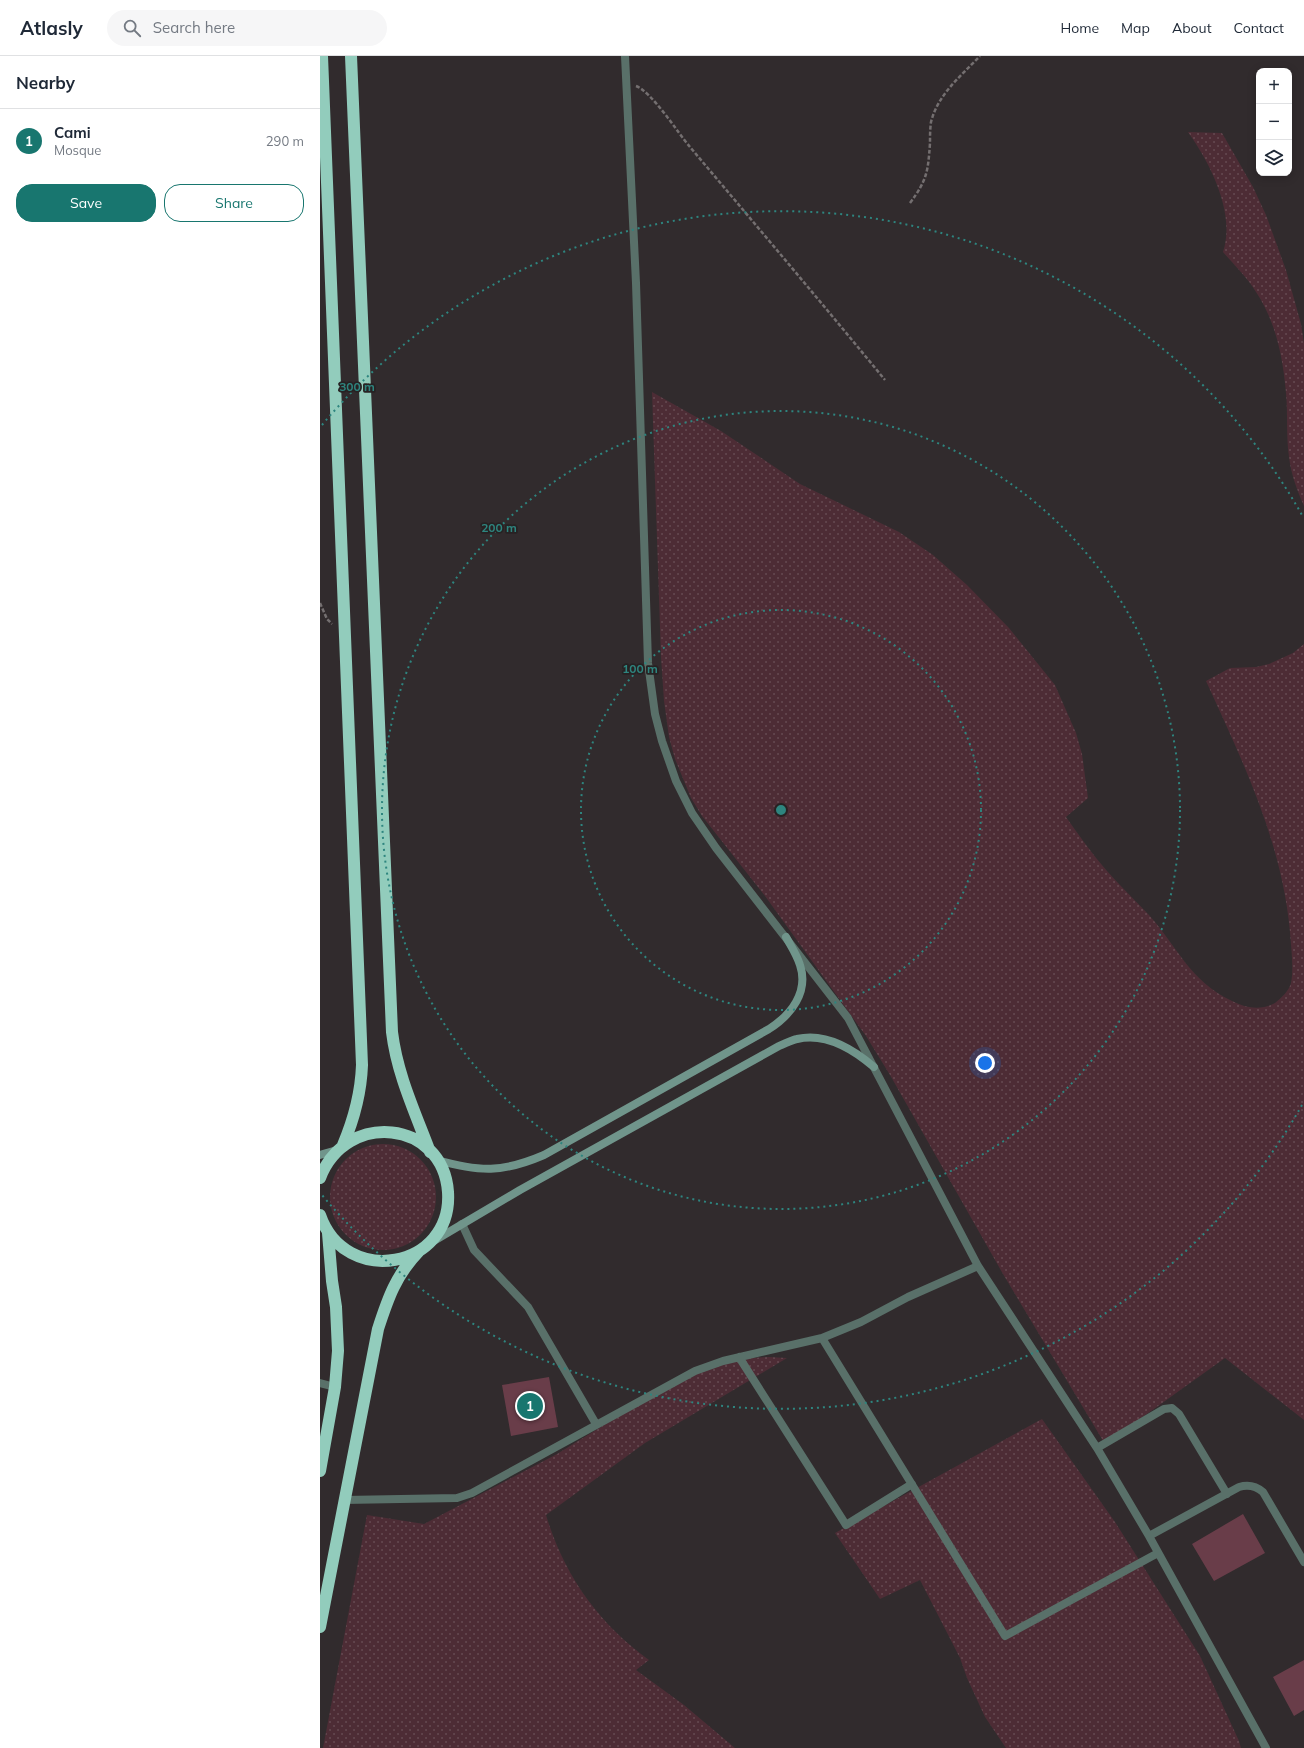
<!DOCTYPE html>
<meta charset="utf-8">
<style>
:root{--surface:#fff;--page:#f6f6f7;--text:#1f2937;--muted:#747a83;--line:#e0e1e3;--accent:#18766f}
body{margin:0;font-family:Mulish,sans-serif;background:var(--page);color:var(--text)}
.controls{position:absolute;right:12px;top:12px;display:grid;overflow:hidden;border-radius:8px;box-shadow:0 2px 10px #0003}
.controls button{width:36px;height:36px;display:grid;place-items:center;padding:0;border:0;border-bottom:1px solid var(--line);background:var(--surface);color:var(--text);font:20px sans-serif}
.you{position:absolute;left:665px;top:1007px;width:14px;height:14px;margin:-10px;border:3px solid #fff;border-radius:50%;background:#1a73e8;box-shadow:0 0 0 6px #1a73e833}
.badge{display:grid;place-items:center;width:26px;height:26px;border-radius:50%;background:var(--accent);color:#fff;font-size:13px;font-weight:700}
.pin{position:absolute;translate:-50% -50%;border:2px solid #fff;box-shadow:0 1px 4px #0006}
.list{margin:0;padding:0;list-style:none}
h2{display:flex;justify-content:space-between;align-items:center;height:52px;margin:0;padding:0 16px;font-size:17px}
h2 small{font-size:13px;font-weight:400;color:var(--muted)}
.list li{display:grid;grid-template-columns:26px 1fr auto;gap:12px;align-items:center;box-sizing:border-box;height:64px;padding:0 16px;border-top:1px solid var(--line)}
.list b{display:block;font-size:15px;white-space:nowrap}
.list p{margin:0;font-size:13px;white-space:nowrap;color:var(--muted)}
.list em{font-size:13px;font-style:normal;color:var(--muted)}
.actions{display:flex;gap:8px;padding:12px 16px}
.actions a{flex:1;padding:9px 0;border:1px solid var(--accent);border-radius:16px;text-align:center;font-size:14px;color:var(--accent)}
.actions .main{background:var(--accent);color:#fff}
.icon{flex:none;width:22px;height:22px;fill:none;stroke:currentColor;stroke-width:2;stroke-linecap:round;stroke-linejoin:round}
.map{position:relative;flex:none;width:984px;height:1692px;overflow:hidden}
header{display:flex;align-items:center;gap:24px;box-sizing:border-box;height:56px;padding:0 20px;background:var(--surface);border-bottom:1px solid var(--line)}
header strong{font-size:19px}
nav{display:flex;gap:22px;margin-inline-start:auto;font-size:14px}
.search{width:280px;height:36px;background:var(--page);display:flex;align-items:center;gap:10px;box-sizing:border-box;padding:0 14px;border-radius:22px;color:var(--muted);font-size:15px}
main{display:flex}
aside{flex:1;background:var(--surface)}
.map>svg:first-child{display:block}
</style>
<header>
<strong>Atlasly</strong>
<div class="search"><svg class="icon" aria-label="search" viewBox="0 0 24 24"><circle cx="10" cy="10" r="6"/><path d="M15 15l6 6"/></svg>Search here</div>
<nav><a>Home</a><a>Map</a><a>About</a><a>Contact</a></nav>
</header>
<main>
<aside>
<h2>Nearby<small></small></h2>
<ul class="list">
<li><span class="badge">1</span><div><b>Cami</b><p>Mosque</p></div><em>290 m</em></li>
</ul>
<div class="actions"><a class="main">Save</a><a>Share</a></div>
</aside>
<div class="map">
<svg width="984" height="1692" viewBox="0 0 984 1692">
<defs>
<pattern id="grass-dots" width="8" height="8" patternUnits="userSpaceOnUse"><rect width="8" height="8" fill="#4d2c35"/><path d="M2 2h.1M6 6h.1" fill="none" stroke="#664a52" stroke-width="1.8" stroke-linecap="round"/></pattern>
</defs>
<rect width="100%" height="100%" fill="#312b2d"/>
<path fill="url(#grass-dots)" d="M868 76 902 77 933 131 946 159 966 214 981 268 984 287V450C977 434 971 418 969 401 966 380 968 358 966 337 963 302 956 266 936 236 927 221 914 209 903 196 916 157 890 107 868 76Z
M332 336 401 375 480 428 579 476 613 499 647 529 689 572 735 629 756 677 762 698 768 742 746 761C759 779 772 798 787 815 800 830 815 844 829 859 859 893 869 924 912 945 926 952 940 955 955 947 961 942 969 935 971 927 974 913 971 890 970 876 962 786 923 706 886 625L910 612 936 611 949 608 973 597 984 588V1364L905 1302 785 1388 683 1218 570 1019 546 980 445 840 382 760 371 742 355 703 349 681 344 645 341 601Z
M10 1141a53 53 0 1 1 106 0a53 53 0 1 1-106 0Z
M449 1301 467 1302 325 1387 226 1459C244 1519 278 1567 329 1604L316 1614 364 1649 415 1692H3L47 1459 104 1468 237 1398 354 1326 392 1310 430 1302Z
M722 1363 795 1466 880 1600 919 1685 921 1692H686L665 1661 647 1622 640 1602 600 1524 560 1543 515 1477Z"/>
<path fill="#693d49" d="M229 1321 238 1371 191 1380 182 1329Z
M923 1458 945 1497 894 1525 872 1488Z
M984 1604V1654L974 1660 953 1621Z"/>
<g fill="none" stroke-linecap="round" stroke-linejoin="round">
<path stroke="#746f70" stroke-width="2.5" stroke-dasharray="4 2" stroke-linecap="butt" d="M316 30C332 36 358 77 370 91 435 168 501 246 565 324
M590 147C607 124 608 116 610 87 610 81 610 73 611 66 618 38 641 20 660 0
M0 547 7 563 12 568"/>
<path stroke="#597069" stroke-width="8" d="M305 0 316 227 328 607 335 658 342 685 356 725 372 757 396 792 528 962 658 1210 777 1392 829 1480 946 1692
M142 1168 154 1194 208 1251 276 1368
M502 1282 685 1580 838 1497
M419 1301 526 1469 592 1428
M0 1327 15 1331
M777 1392 844 1353 852 1352 859 1358 907 1438
M24 1444 137 1442 152 1437 375 1315 403 1305 502 1282 541 1266 588 1241 658 1210
M829 1480 919 1431C929 1428 936 1430 943 1436L984 1506"/>
<path stroke="#70958b" stroke-width="8" d="M0 1099 17 1094
M117 1104C160 1116 182 1117 224 1099L449 973C471 959 489 936 480 909 477 899 471 890 466 881
M112 1186 200 1134 459 990C465 988 471 984 477 983 506 976 533 993 554 1011"/>
<path stroke="#92ccbc" stroke-width="12" d="M2 0 42 1009C41 1037 34 1063 23 1089
M31 0 72 976C77 1018 95 1056 110 1096
M0 1122C26 1054 123 1064 128 1136 133 1213 25 1232 0 1159
M0 1415 15 1331 18 1295 16 1251 12 1225 8 1177
M0 1571 58 1273C68 1242 76 1219 99 1195"/>
</g>
<g fill="none" stroke="#2e857f" stroke-width="2" stroke-dasharray="2 4">
<circle cx="461" cy="754" r="200"/>
<circle cx="461" cy="754" r="399"/>
<path d="M982 1049A599 599 0 0 1 2 1139M2 369A599 599 0 0 1 982 459"/>
</g>
<circle cx="461" cy="754" r="6" fill="#2e857f" stroke="#272223" stroke-width="2"/>
<g font-size="12" text-anchor="middle" font-weight="bold" fill="#2e857f" stroke="#272223" stroke-width="3.5" stroke-linejoin="round" paint-order="stroke">
<text x="37" y="335">300 m</text>
<text x="179" y="476">200 m</text>
<text x="320" y="617">100 m</text>
</g>
</svg>
<div class="controls">
<button>+</button>
<button>−</button>
<button><svg class="icon" aria-label="layers" viewBox="0 0 24 24"><path d="M12 4l9 5-9 5-9-5zM3 14l9 5 9-5"/></svg></button>
</div>
<div class="you"></div>
<div class="pin badge" style="left:210px;top:1350px">1</div>
</div>
</main>
